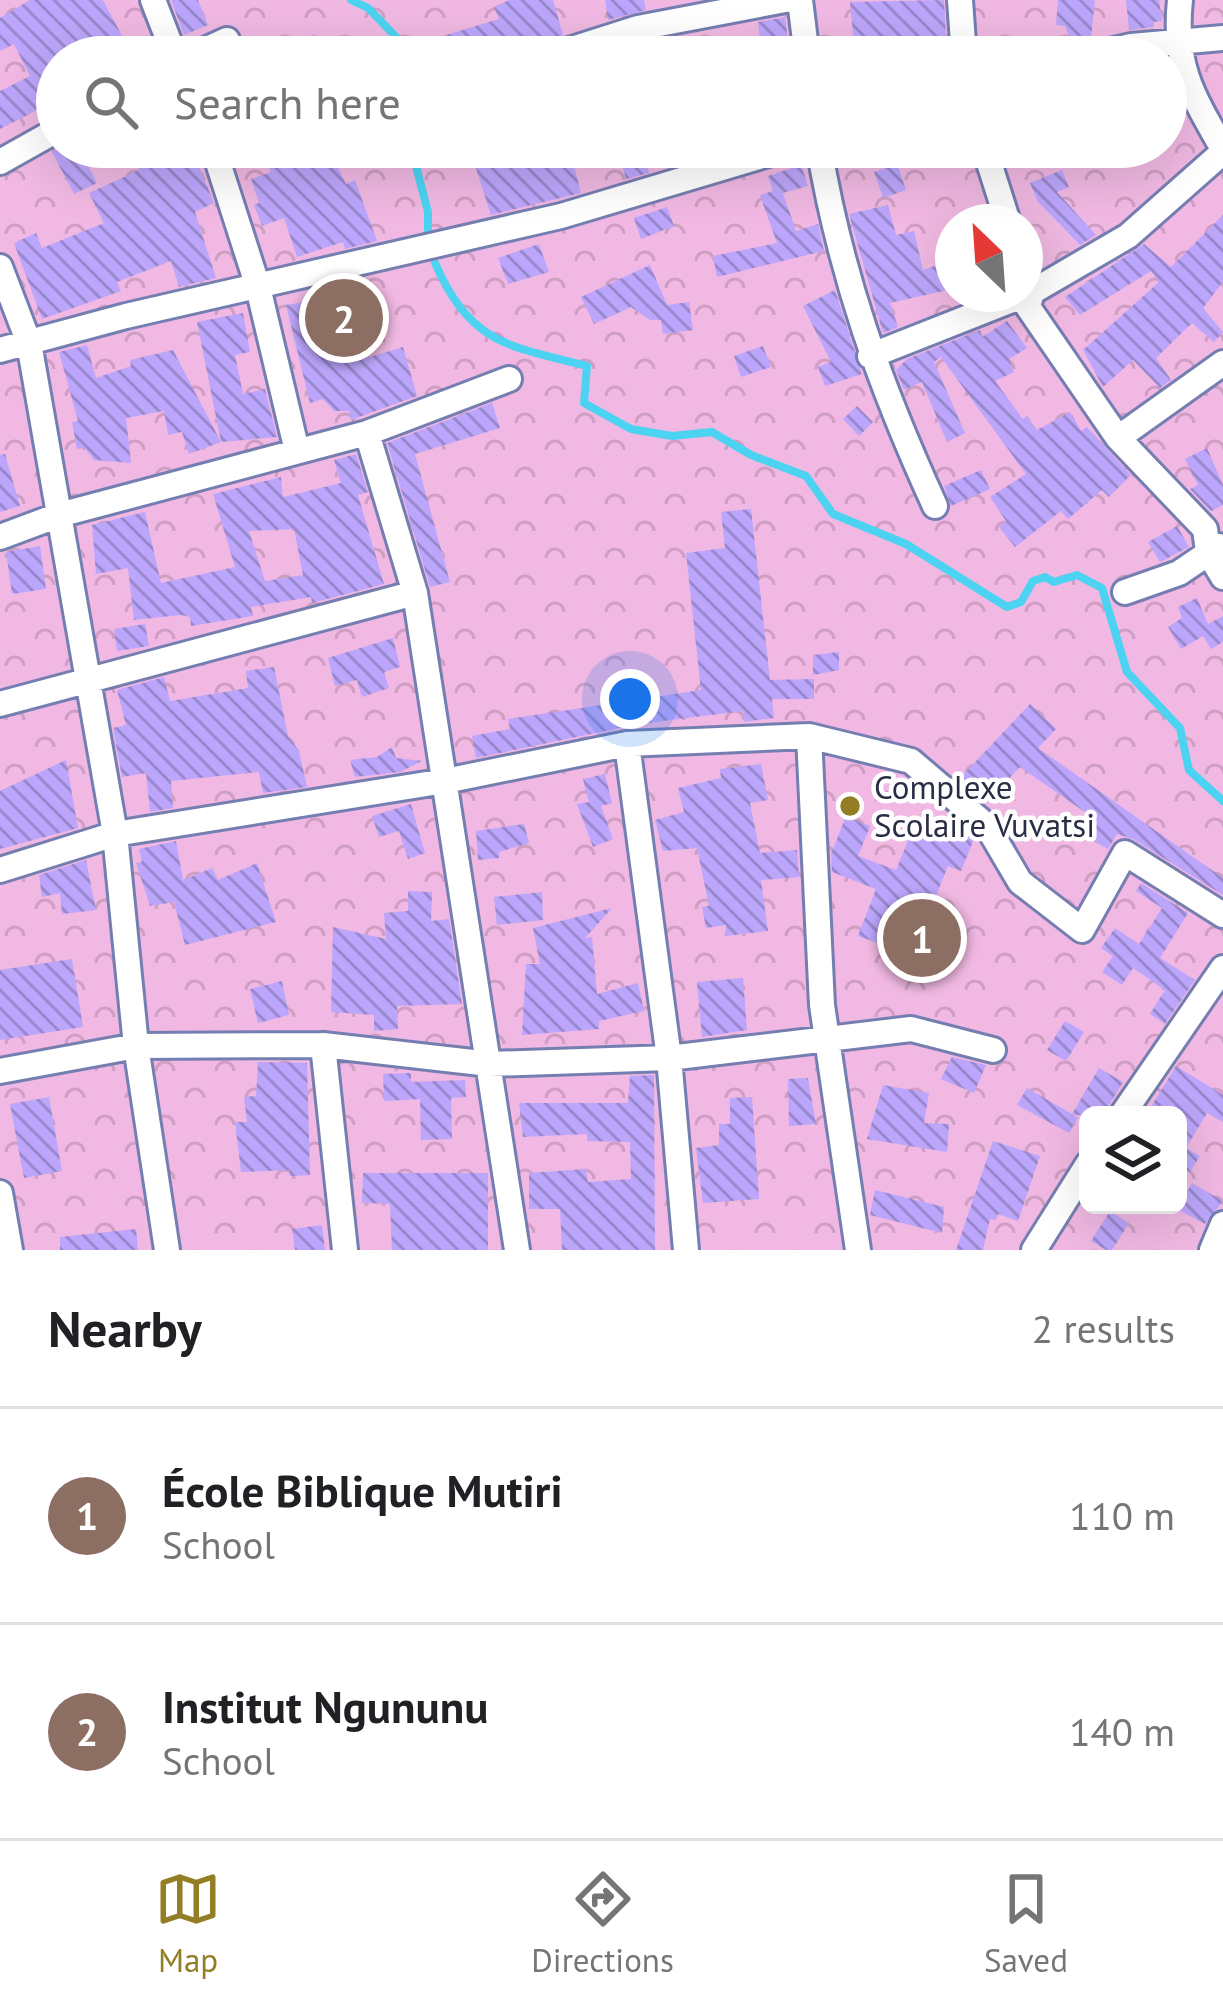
<!DOCTYPE html>
<meta charset="utf-8">
<style>
:root{--surface:#fff;--page:#f2f2f2;--text:#202124;--muted:#757577;--line:#e0e0e0;--accent:#937e25}
body{margin:0;font-family:"PT Sans",sans-serif;background:var(--page);color:var(--text)}
.controls{position:absolute;right:36px;bottom:36px;display:grid;overflow:hidden;border-radius:18px;box-shadow:0 12px 48px #0002}
.controls button{width:108px;height:108px;display:grid;place-items:center;padding:0;border:0;border-bottom:3px solid var(--line);background:var(--surface);color:var(--text);font:60px sans-serif}
.compass{position:absolute;left:935px;top:204px;width:108px;height:108px;border-radius:50%;background:var(--surface);box-shadow:0 12px 48px #0002;rotate:335deg}
.you{position:absolute;left:630px;top:699px;width:42px;height:42px;margin:-30px;border:9px solid #fff;border-radius:50%;background:#1a73e8;box-shadow:0 0 0 18px #1a73e833}
.badge{display:grid;place-items:center;width:78px;height:78px;border-radius:50%;background:var(--accent);color:#fff;font-size:39px;font-weight:700}
.pin{position:absolute;translate:-50% -50%;border:6px solid #fff;box-shadow:0 3px 12px #0006}
.list{margin:0;padding:0;list-style:none}
h2{display:flex;justify-content:space-between;align-items:center;height:156px;margin:0;padding:0 48px;font-size:51px}
h2 small{font-size:39px;font-weight:400;color:var(--muted)}
.list li{display:grid;grid-template-columns:78px 1fr auto;gap:36px;align-items:center;box-sizing:border-box;height:216px;padding:0 48px;border-top:3px solid var(--line)}
.list b{display:block;font-size:45px;white-space:nowrap}
.list p{margin:0;font-size:39px;white-space:nowrap;color:var(--muted)}
.list em{font-size:39px;font-style:normal;color:var(--muted)}
.icon{flex:none;width:66px;height:66px;fill:none;stroke:currentColor;stroke-width:2;stroke-linecap:round;stroke-linejoin:round}
.map{position:relative;flex:none;width:1223px;height:1250px;overflow:hidden}
.search{position:absolute;background:var(--surface);box-shadow:0 12px 48px #0002;left:36px;right:36px;top:36px;height:132px;display:flex;align-items:center;gap:30px;box-sizing:border-box;padding:0 42px;border-radius:66px;color:var(--muted);font-size:45px}
.sheet{height:588px;background:var(--surface)}
nav{display:flex;justify-content:space-around;align-items:center;box-sizing:border-box;height:168px;border-top:3px solid var(--line);background:var(--surface);font-size:33px;color:var(--muted)}
nav a{display:grid;justify-items:center;gap:6px}
nav .on{color:var(--accent)}
.map>svg:first-child{display:block}
</style>
<div class="map">
<svg width="1223" height="1250" viewBox="0 0 1223 1250">
<defs>
<pattern id="park-crowns" width="20" height="18" patternUnits="userSpaceOnUse" patternTransform="scale(3)"><rect width="20" height="18" fill="#f0b8e2"/><path d="M2 6a3 3 0 1 1 6 0M12 15a3 3 0 1 1 6 0" fill="none" stroke="#ce9ec3"/></pattern>
<pattern id="building-back-hatch" width="6" height="6" patternUnits="userSpaceOnUse" patternTransform="scale(3)"><rect width="6" height="6" fill="#bca6fb"/><path d="M-1 5l2 2M0 0l6 6M5-1l2 2" fill="none" stroke="#9988cd"/></pattern>
</defs>
<rect width="100%" height="100%" fill="#dce1f7"/>
<path fill="url(#park-crowns)" fill-rule="evenodd" d="M0 0H1223V1250H0ZM57 57H1166V147H57ZM953 222H1025V294H953ZM1088 1115H1178V1205H1088Z"/>
<g fill="none" stroke-linecap="round" stroke-linejoin="round">
<path stroke="#4cd3f1" stroke-width="8" d="M351 0 368 8 400 41 397 57
M411 147 428 212V238
M435 263C471 345 509 346 587 366L584 403 631 429 672 436 712 432 751 455 806 476 833 514 906 544 1007 607 1021 602 1033 581 1045 577 1054 582 1077 575 1102 588 1127 672 1180 728 1189 770 1223 801"/>
</g>
<path fill="url(#building-back-hatch)" fill-rule="evenodd" d="M30 0H103L130 51 118 57H57V100L0 129V91L30 76 14 44 0 51V18Z
M171 0H198L208 25 184 35Z
M509 0H553L563 35 506 57H468L465 45 441 56 433 39 499 19 494 7Z
M605 0H644L646 10 608 20Z
M944 0 947 57H937L936 42 888 57H855L850 2Z
M1058 0H1095L1091 38 1072 45 1065 26 1056 25Z
M1126 0H1159L1162 21 1154 22V27L1129 30Z
M785 17 790 57H762L758 22Z
M315 34 326 57H266Z
M60 147H79L97 183 74 194 52 152Z
M128 147H191L214 203 195 212 216 278 179 287 171 261 117 282 121 291 42 319 14 243 36 233 42 248 104 223 89 193 139 170Z
M260 147H328L346 184 355 180 377 241 345 249 343 242 297 257 284 218 262 226 254 205 259 203 251 179 271 172Z
M469 147H569L581 193 491 215Z
M617 147H642L649 173 626 179Z
M897 164 906 190 883 198 874 172Z
M801 165 808 186 783 193 796 231 818 224 824 251 717 277 713 256 777 243 760 195 773 191 768 176Z
M1062 170 1069 187 1057 192 1096 235 1080 245 1038 202 1030 183Z
M888 205 896 235 914 231 923 270 943 263 952 289 890 303 898 327 883 333 849 214Z
M667 207 674 226 641 239 634 218Z
M1223 215V282L1203 308 1223 332 1214 342 1192 323 1156 358 1171 380 1160 388 1133 360 1103 387 1083 350 1159 282 1151 271 1080 315 1065 297 1144 244 1171 267Z
M539 244 549 272 508 284 498 258Z
M650 265 667 305 689 302 693 330 663 334 661 320H650L631 307 594 324 581 297Z
M345 286 363 359 403 347 417 396 351 420 349 411H334L323 399 310 403 286 305 316 300 314 294Z
M835 290 862 374 825 386 818 367 831 362 803 306Z
M243 313 250 352 235 355 243 394 265 389 277 437 221 442 197 322Z
M1007 321 1027 348 1009 359 1014 372 995 381 1023 419 1027 416 1037 430 1070 412 1081 431 1087 427 1131 475 1109 497 1102 490 1068 519 1061 511 1015 547 999 527 1006 521 990 497 1026 474 941 357 934 362 965 433 947 442 922 382 904 390 896 370 907 359 980 330 982 337Z
M87 345 96 378 131 366 130 360 173 350 221 442 189 454 182 432 168 435 164 411 126 418 131 463 94 460 85 448 77 449 72 422 78 421 59 352Z
M763 346 771 367 741 377 734 356Z
M492 403 500 428 415 454 450 582 430 587 387 443Z
M857 406 873 422 859 436 843 419Z
M1207 448 1223 485V505L1211 511 1190 489 1198 485 1185 459Z
M5 454 20 506 0 512V455Z
M356 454 368 492 358 495 384 584 312 603 311 597 251 607 253 616 191 626 190 617 181 615 134 620 128 568 96 574 92 525 145 512 161 583 235 567 213 494 281 477 283 497 341 483 334 460ZM294 529 303 575 265 581 249 531Z
M981 470 990 489 951 506 944 486Z
M751 509 770 680 814 679V699H772L774 718 744 722 743 711 639 724 476 758 472 736 510 729 508 719 701 690 686 553 725 548 721 512Z
M1177 526 1189 547 1160 562 1148 542Z
M40 546 46 589 12 594 6 552Z
M1197 598 1208 624 1223 616V642L1211 649 1203 636 1181 649 1168 627 1182 618 1178 607Z
M145 624 149 646 117 651 114 629Z
M393 638 400 667 384 672 389 688 362 697 357 680 335 686 328 658Z
M839 652V670L813 675V655Z
M274 667 288 736 299 751 307 787 263 793 259 772 171 781 173 808 150 812 146 773 122 777 113 728 126 725 117 690 164 677 170 701 248 688 246 671Z
M1030 704 1056 729 1038 748 1223 878V895L1133 839 1117 834 1108 849 1079 833 1089 815 1020 767 987 802 960 778Z
M392 747 396 758 422 761 400 772 355 777 350 760 377 757Z
M66 760 78 828 0 849V791Z
M761 764 768 800 750 803 760 853 797 850 799 877 761 880 768 931 726 936V925L706 928 702 907 709 906 697 848 663 851 655 820 684 812 678 788 721 778 720 769Z
M605 774 612 803 601 806 613 839 593 847 577 804 589 802 583 779Z
M411 804 425 853 408 859 399 831 379 837 372 816Z
M846 816 870 826 858 856 896 870 918 817 974 839 961 871 948 866 922 930 960 944 951 969 858 936 876 889 832 872 831 854Z
M524 824 529 843 499 852V858L478 860 476 831Z
M176 841 183 880 212 868 218 880 257 863 276 922 185 945 174 902 150 906 136 863 142 862 139 849Z
M86 860 96 910 62 914 60 893 42 897 39 875Z
M1141 883 1188 913 1160 958 1195 980 1165 1024 1150 1014 1165 990 1133 968 1122 985 1102 972 1113 956 1101 948 1115 928 1139 944 1162 908 1136 891Z
M408 891 432 892 431 921 449 919 462 1004 397 1006 398 1029 374 1031V1015L331 1012 333 927 386 939 384 913 408 911Z
M542 892 543 920 497 925 494 897Z
M612 908 585 938 592 937 597 994 638 983 644 1011 599 1021V1029L522 1035 526 964H540L533 928Z
M72 959 83 1027 0 1040V970Z
M743 978 747 1030 702 1037 697 982Z
M282 981 289 1015 258 1023 250 989Z
M1065 1021 1084 1032 1066 1061 1047 1050Z
M952 1057 986 1065 974 1093 941 1079Z
M258 1062 307 1063 310 1175 290 1176 289 1170 241 1172 235 1122H247L244 1097 256 1096Z
M1176 1066 1223 1095V1122L1207 1113 1186 1148 1200 1156 1190 1172 1178 1165V1115H1146Z
M1099 1068 1123 1082 1103 1115H1073L1078 1118 1069 1133 1017 1105 1027 1088 1072 1114Z
M411 1073V1082L465 1080 466 1097 451 1098 452 1139 421 1140 420 1099 384 1101 383 1074Z
M654 1075 655 1250H562L560 1209H529V1173L586 1169 588 1182 631 1179 630 1142 587 1141V1134L523 1137 519 1103H628L630 1076Z
M808 1078 816 1124 789 1126 788 1079Z
M883 1085 929 1093 924 1123 949 1124 947 1152 867 1139Z
M49 1097 62 1171 24 1178 10 1104Z
M752 1097 759 1199 703 1203 696 1148 719 1145V1124H730V1098Z
M993 1141 1040 1156 1018 1221 998 1214 996 1220 990 1219 983 1250H956Z
M363 1173H488V1250H392L390 1204 362 1203Z
M1192 1183 1223 1201 1205 1224 1177 1209Z
M875 1190 944 1207 942 1233 870 1215Z
M1110 1211 1129 1223 1112 1250H1106L1091 1241Z
M322 1225 325 1250H295L292 1229Z
M136 1229 138 1250H60V1237Z"/>
<g fill="none" stroke-linecap="round" stroke-linejoin="round">
<defs>
<path id="street" d="M153 0 175 57
M800 0 807 57
M960 0 964 57
M1180 0C1173 64 1192 95 1223 149
M190 57 227 40
M547 57 638 28 785 0
M1083 57 1131 46 1223 38
M213 147 258 287 297 451
M819 147C841 277 880 386 935 506
M984 147 1008 222
M0 162 57 130
M0 267 29 343 115 834 136 1046 167 1250
M1025 271 1032 292 1028 307 1118 438 1205 529 1208 552 1223 577
M0 350 126 316 561 216 792 147
M870 356 1032 292 1128 236 1223 152
M367 433 415 593 517 1250
M1118 438 1223 363
M0 537 59 515 367 433 509 379
M1125 592 1179 573 1219 546
M0 704 415 593
M809 736 822 1005 858 1250
M627 744 669 1058 686 1250
M0 870 115 834 445 781 627 744 809 736 911 761 987 826 1020 882 1082 930 1125 853 1223 915
M323 1045 345 1250
M0 1071 136 1046 323 1045 490 1064 669 1058 911 1029 993 1050
M1122 1115 1223 968
M0 1193 10 1250
M1034 1250 1088 1164
M1212 1250 1223 1224"/>
</defs>
<use href="#street" stroke="#757eb1" stroke-width="30"/>
<use href="#street" stroke="#fff" stroke-width="24"/>
</g>
<circle fill="#937e25" stroke="#fff" stroke-width="4.5" cx="850" cy="806" r="12"/>
<g text-anchor="middle" stroke-width="9" stroke-linejoin="round" paint-order="stroke">
<g font-size="33" fill="#2a2e44" stroke="#fff" text-anchor="start">
<text x="874" y="799">Complexe<tspan x="874" dy="38">Scolaire Vuvatsi</tspan></text>
</g>
</g>
</svg>
<div class="controls">
<button><svg class="icon" aria-label="layers" viewBox="0 0 24 24"><path d="M12 4l9 5-9 5-9-5zM3 14l9 5 9-5"/></svg></button>
</div>
<svg class="compass" viewBox="-18 -18 36 36"><path d="M0-13l5 13h-10z" fill="#e53935"/><path d="M0 13l5-13h-10z" fill="#757577"/></svg>
<div class="you"></div>
<div class="pin badge" style="left:922px;top:938px;background:#8d6e63">1</div>
<div class="pin badge" style="left:344px;top:318px;background:#8d6e63">2</div>
<div class="search"><svg class="icon" aria-label="search" viewBox="0 0 24 24"><circle cx="10" cy="10" r="6"/><path d="M15 15l6 6"/></svg>Search here</div>
</div>
<section class="sheet">
<h2>Nearby<small>2 results</small></h2>
<ul class="list">
<li><span class="badge" style="background:#8d6e63">1</span><div><b>École Biblique Mutiri</b><p>School</p></div><em>110 m</em></li>
<li><span class="badge" style="background:#8d6e63">2</span><div><b>Institut Ngununu</b><p>School</p></div><em>140 m</em></li>
</ul>
</section>
<nav>
<a class="on"><svg class="icon" aria-label="map" viewBox="0 0 24 24"><path d="M3 6l6-2 6 2 6-2v14l-6 2-6-2-6 2zM9 4v14M15 6v14"/></svg>Map</a>
<a><svg class="icon" aria-label="directions" viewBox="0 0 24 24"><path d="M12 3l9 9-9 9-9-9zM9 14v-3h6M13 9l2 2-2 2"/></svg>Directions</a>
<a><svg class="icon" aria-label="saved" viewBox="0 0 24 24"><path d="M7 4h10v16l-5-4-5 4z"/></svg>Saved</a>
</nav>
